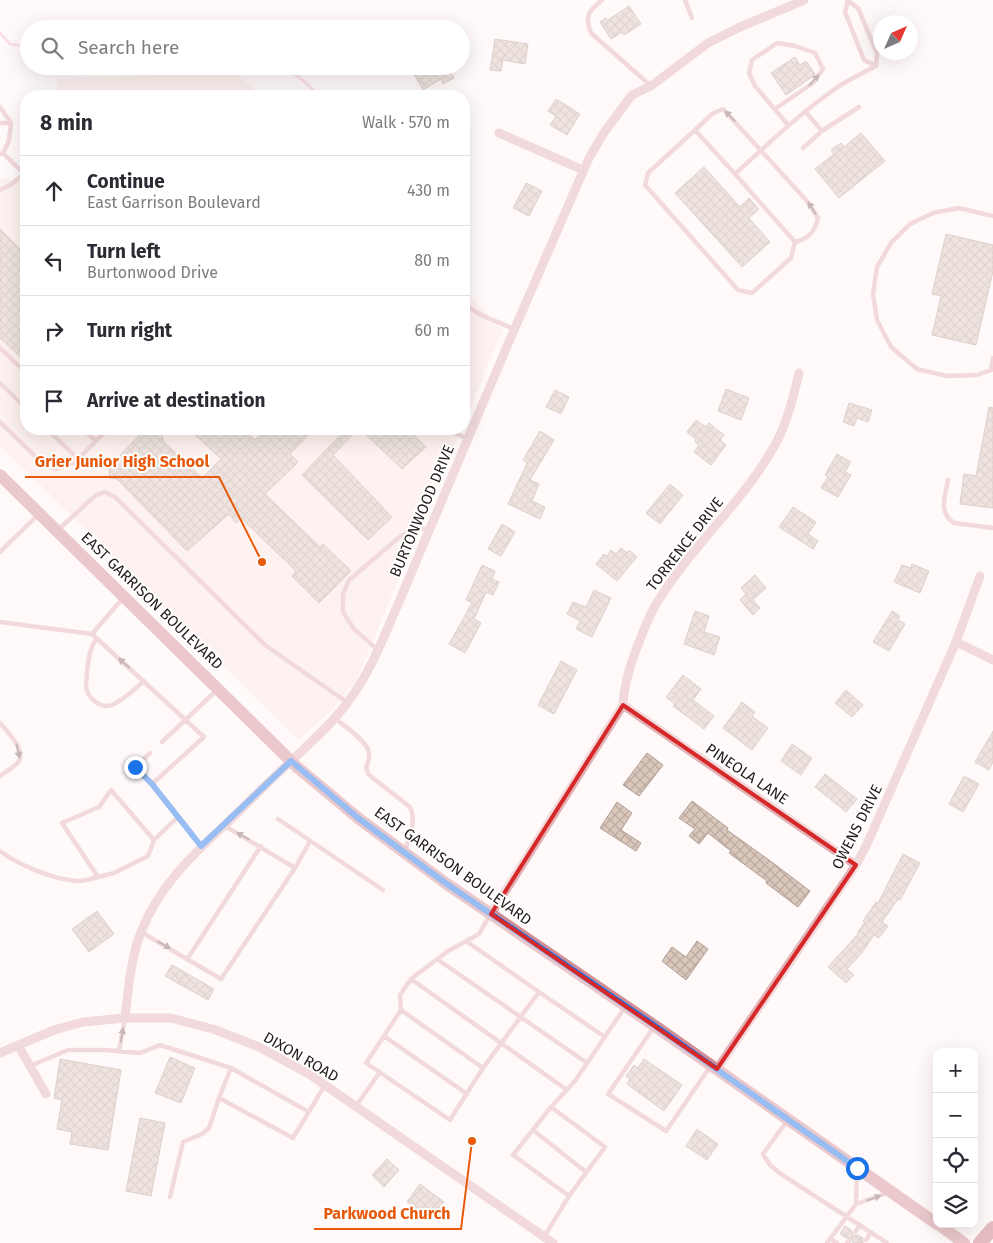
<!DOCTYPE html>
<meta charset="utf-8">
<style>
:root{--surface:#fff;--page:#f2f2f3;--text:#2b2b33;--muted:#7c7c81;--line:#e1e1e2}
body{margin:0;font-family:"Fira Sans",sans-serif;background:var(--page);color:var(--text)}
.controls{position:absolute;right:15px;bottom:15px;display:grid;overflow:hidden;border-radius:10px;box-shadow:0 5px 20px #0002}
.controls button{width:45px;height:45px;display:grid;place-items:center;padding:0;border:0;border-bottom:1px solid var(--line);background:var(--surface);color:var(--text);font:25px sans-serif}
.compass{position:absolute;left:873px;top:15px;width:45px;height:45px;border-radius:50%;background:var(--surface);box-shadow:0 5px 20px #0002;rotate:45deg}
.stop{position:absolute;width:15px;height:15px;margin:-11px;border:4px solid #1a73e8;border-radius:50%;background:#fff}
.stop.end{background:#1a73e8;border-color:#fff;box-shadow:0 1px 5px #0008}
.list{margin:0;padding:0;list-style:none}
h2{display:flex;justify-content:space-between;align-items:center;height:65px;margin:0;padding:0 20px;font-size:21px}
h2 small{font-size:16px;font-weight:400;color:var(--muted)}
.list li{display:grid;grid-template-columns:32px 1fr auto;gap:15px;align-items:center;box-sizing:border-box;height:70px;padding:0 20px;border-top:1px solid var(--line)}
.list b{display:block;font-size:19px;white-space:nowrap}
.list p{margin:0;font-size:16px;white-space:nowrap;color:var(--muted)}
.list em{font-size:16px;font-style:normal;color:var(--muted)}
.icon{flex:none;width:28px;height:28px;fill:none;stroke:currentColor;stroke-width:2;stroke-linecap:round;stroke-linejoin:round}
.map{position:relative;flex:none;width:993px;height:1243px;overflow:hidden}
.search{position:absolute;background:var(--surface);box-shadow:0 5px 20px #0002;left:20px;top:20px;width:450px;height:55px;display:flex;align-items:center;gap:12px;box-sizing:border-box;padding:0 18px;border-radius:28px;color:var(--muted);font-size:19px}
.panel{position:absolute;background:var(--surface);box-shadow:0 5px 20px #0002;left:20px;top:90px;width:450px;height:345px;border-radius:20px}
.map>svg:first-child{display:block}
</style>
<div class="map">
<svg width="993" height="1243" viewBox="0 0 993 1243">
<defs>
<pattern id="building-cross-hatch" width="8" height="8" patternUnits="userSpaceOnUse" patternTransform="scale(1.25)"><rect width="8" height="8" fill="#dac7bc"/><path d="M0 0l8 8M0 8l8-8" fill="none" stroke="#bbaaa1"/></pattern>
</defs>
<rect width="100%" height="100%" fill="#fffaf9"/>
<path fill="#fde9e5" d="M235 72 261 96H55L59 79Z
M0 178 26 182V429H461L357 679 332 711 298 740 0 445Z
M464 291 503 329 464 423Z"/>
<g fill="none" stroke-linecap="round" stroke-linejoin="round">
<path stroke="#fac4d8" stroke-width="3" d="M142 29C163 24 184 24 204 29
M0 33 10 44 29 47
M285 66 306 83 319 96"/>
</g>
<path fill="url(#building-cross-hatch)" stroke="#b29f95" d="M629 6 641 24 624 35 622 32 611 39 600 22 606 18 608 20Z
M495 39 528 44 525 64 503 60 501 71 490 70Z
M795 57 800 65 806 61 815 74 812 77 786 95 771 73Z
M421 66H447L454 78 443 84 441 79 423 90 412 71Z
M556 99 580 114 567 135 550 125 556 116 548 111Z
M861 133 885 161 839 198 815 169 834 154 831 150 841 143 844 147Z
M704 167 740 207 749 198 759 209 749 218 770 242 742 267 675 193Z
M526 183 542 191 529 216 513 208Z
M0 229 26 255V362L0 338Z
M946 234 993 245V271L976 345 932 335 941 296 932 294Z
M726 389 749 398 741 420 718 411Z
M555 390 569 397 561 414 546 407Z
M849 403 872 410 868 422 857 418 854 426 843 422Z
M989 407 993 408V508L960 504 964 474 976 476Z
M696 420 706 427 709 423 724 435 720 440 726 445 711 465 694 452 699 445 695 442 696 439 687 432Z
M145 429H162L163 441 202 478 221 459 189 429H243L255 440 267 429H314L290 454 298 462 265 494 320 547 323 544 351 571 319 603 292 576 296 571 241 518 236 523 229 514 187 551 117 479 109 478 110 466Z
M346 429H358L333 455 392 517 368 540 302 475Z
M360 429H408L426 447 402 469Z
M540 431 554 440 530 480 539 484 532 501 545 507 540 519 508 504 527 463 523 460Z
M837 454 851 462 845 472 851 475 838 497 821 488 828 477 825 475Z
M670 484 683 495 660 524 646 513Z
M793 507 816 522 808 534 818 541 813 549 779 527Z
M502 524 515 532 501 556 488 549Z
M621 548 627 553 629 550 637 557 617 581 596 564 604 554 607 556 611 550 616 554Z
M912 564 929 571 920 593 894 582 902 565 911 568Z
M482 565 495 571 492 579 499 582 493 595 486 592 474 619 481 623 465 653 449 644 472 603 466 600Z
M755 575 766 588 753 600 760 608 753 615 740 600 746 594 741 588Z
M594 590 611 598 592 637 576 629 580 621 567 614 573 602 586 607Z
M695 611 709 616 704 632 720 637 714 655 684 644Z
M892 611 900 616 898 620 905 624 889 651 873 642Z
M561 661 577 670 554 714 538 705Z
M683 675 701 689 693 700 714 716 704 729 673 706 675 704 666 697Z
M846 690 863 705 852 717 835 703Z
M742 702 755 712 752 716 768 728 752 750 723 728Z
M993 731V762L989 770 975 762Z
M792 744 812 758 801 775 781 761Z
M647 753 663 765 639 796 623 785Z
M825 774 857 799 846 812 815 787Z
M964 776 979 784 963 812 949 804Z
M692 801 728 828 727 830 769 860 810 891 798 907 766 883 767 881 729 853 731 851 708 833 699 844 689 836 695 829 679 818Z
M617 802 632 813 621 830 641 843 636 851 600 828Z
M903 854 920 863 900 900 898 899 882 922 888 926 879 938 874 935 861 954 847 969 854 975 846 983 828 967 858 934 857 933 865 922 863 921 876 902 878 903Z
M97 911 114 934 89 952 72 929Z
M697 941 708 949 686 980 662 961 672 947 686 957Z
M172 965 214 989 208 1000 165 976Z
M170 1057 195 1068 181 1103 155 1093Z
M60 1059 121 1070 108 1150 70 1144 72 1132 57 1129 62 1100 54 1098Z
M644 1059 682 1085 664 1111 627 1084 630 1079 626 1076 634 1065 638 1068Z
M140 1118 165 1123 151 1196 126 1191Z
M697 1129 718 1144 707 1160 686 1146Z
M387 1159 399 1170 384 1187 372 1175Z
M420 1184 444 1202 435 1213 427 1207 422 1213 407 1202Z
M845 1226 851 1230 853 1236 858 1235 863 1238V1243H853L851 1238H846L840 1234Z"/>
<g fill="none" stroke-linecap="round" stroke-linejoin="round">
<path stroke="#e2b2b6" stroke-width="4.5" d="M602 0C589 11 584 15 591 33L651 86
M685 0 692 18
M847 0 858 8 877 53 876 66 864 60 845 12 848 1
M133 96 159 93 171 96
M0 107 11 123 9 141 3 153 0 154
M775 109 813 83 823 69 815 53 795 46 777 43 752 60 749 73 755 86 788 125
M805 111 822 131 859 107
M0 123H11
M695 130 712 114 723 109 806 200 818 218C815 232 808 239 795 242
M803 148 822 131
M3 153 24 174
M735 174 795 242 791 258 752 293 738 290 645 185 648 173 695 130 735 174C767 145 797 116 832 91 845 81 861 74 876 66
M0 190 12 184 26 172
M993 216 959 208 933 213 910 224 891 243 877 267 873 294 877 320 891 347 917 369 947 376 977 375 993 369
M464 304 481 315 514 329
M0 348 26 373
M991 370 993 358
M0 383 26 408
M0 422 40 461 56 469 75 462 108 429
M47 429 78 459
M83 429 96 441
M445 429 468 439
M948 480C945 496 938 513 954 523L993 528
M58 530 96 495 105 492 115 497 265 645 348 703
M0 552 38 515
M123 598 92 634 204 737 152 784 201 846
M0 622 92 634
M97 638C89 649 89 658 87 671 87 676 86 682 86 687 88 699 101 709 112 705 124 700 135 689 144 681
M378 650 354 629 343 612V594L349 580 401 536 413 528 430 529
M335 718C344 726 367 741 369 752 370 758 368 763 366 768L369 775 410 807C417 821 409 837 405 851
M0 723C6 730 26 750 19 761 15 767 5 772 0 776
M162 742 217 690
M150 753 135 767 152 784
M278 819 383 890
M154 840 111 790 99 807 62 823 98 877 114 873 148 856 154 840 178 817
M0 851C18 865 55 880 78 881 84 881 91 879 98 877
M295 868 310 841
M141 932 221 979 295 868 225 826
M466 941 539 992 483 1068 450 1120 366 1063 401 1010 400 995 411 979 448 951 479 934 490 915
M188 958 261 846
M437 959 587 1063
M411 979 567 1090
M539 992 605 1037
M401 1010 483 1068
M654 1027 608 1094 666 1131 710 1067
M384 1036 467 1094
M119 1051 125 1018
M30 1066 68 1050H106L140 1053 160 1045 231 1068
M356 1106 380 1072
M551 1107 605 1147 569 1196 513 1155 551 1107 575 1081 625 1007
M309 1112 231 1068 219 1098 293 1138 325 1085
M787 1121 763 1154 770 1165 781 1174 887 1243
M533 1130 586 1172
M170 1197 183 1142 202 1134 209 1128 219 1098
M856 1204 857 1172
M855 1232 860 1225
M544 1237 569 1196
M830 1239 837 1243
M866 1240 871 1232
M827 1243 856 1204 887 1193
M847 1243 849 1241"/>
<path stroke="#e2b2b6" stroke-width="9" d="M499 133 583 170
M956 642 993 660
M623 705 856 865
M491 914 623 705C624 685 629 668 636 650 643 633 648 616 658 601 692 546 743 502 775 445 787 423 793 398 799 373
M125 1018C128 991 131 957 141 932 159 887 189 858 224 826 246 805 267 783 289 763 309 744 331 725 347 703 369 675 382 641 396 609L508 344 588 160 603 134 632 95 651 86 708 43 738 28 804 0
M18 1045 46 1094
M0 1053 54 1030 83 1022 125 1018H171L216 1030 259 1047 309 1074 553 1243
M717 1069 856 865 867 844 956 642 980 576"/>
<path stroke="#d38d94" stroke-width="12" d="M0 475 297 767 358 818 444 882 655 1026 937 1224
M938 1224 964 1243"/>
<path stroke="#c7727c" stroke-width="14" d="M980 1243 993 1228"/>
</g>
<defs><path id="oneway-solid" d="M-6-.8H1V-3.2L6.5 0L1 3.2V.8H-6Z" transform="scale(1.25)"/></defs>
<g fill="#836768">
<use href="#oneway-solid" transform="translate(814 80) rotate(-48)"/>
<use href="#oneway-solid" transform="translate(730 116) rotate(-134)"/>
<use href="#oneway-solid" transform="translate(812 208) rotate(-122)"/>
<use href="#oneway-solid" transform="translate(124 663) rotate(-138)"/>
<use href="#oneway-solid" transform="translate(18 751) rotate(78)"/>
<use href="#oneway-solid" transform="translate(243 836) rotate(-150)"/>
<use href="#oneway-solid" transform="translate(164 945) rotate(29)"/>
<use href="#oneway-solid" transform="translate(122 1035) rotate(-80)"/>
<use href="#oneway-solid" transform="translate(874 1198) rotate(-20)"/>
</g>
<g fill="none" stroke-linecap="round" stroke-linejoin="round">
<path stroke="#1a73e8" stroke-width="6" d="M135 767 152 784 201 846 291 761 358 818 444 882 655 1026 857 1168"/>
</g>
<path d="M0 0H993V1243H0ZM623 705 856 865 717 1069 491 914Z" fill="#fffaf9" fill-opacity=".55" fill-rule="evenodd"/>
<path fill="none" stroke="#d62828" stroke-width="4" stroke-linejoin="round" d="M623 705 856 865 717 1069 491 914Z"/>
<g text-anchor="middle" stroke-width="4" stroke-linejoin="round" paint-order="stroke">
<g font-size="15" fill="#241c1b" stroke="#fff">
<text transform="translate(422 511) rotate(-67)" y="5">BURTONWOOD DRIVE</text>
<text transform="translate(685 544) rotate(-52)" y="5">TORRENCE DRIVE</text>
<text transform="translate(152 601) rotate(44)" y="5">EAST GARRISON BOULEVARD</text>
<text transform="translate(747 774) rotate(34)" y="5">PINEOLA LANE</text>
<text transform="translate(857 827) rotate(-63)" y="5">OWENS DRIVE</text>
<text transform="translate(453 866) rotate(36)" y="5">EAST GARRISON BOULEVARD</text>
<text transform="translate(301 1057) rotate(30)" y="5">DIXON ROAD</text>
</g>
</g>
<path fill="none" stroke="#e8590c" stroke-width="2" d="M262 562L219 477H25M472 1141L461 1229H314"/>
<g fill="#e8590c" stroke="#fff" stroke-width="2">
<circle cx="262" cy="562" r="5"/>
<circle cx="472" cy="1141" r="5"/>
</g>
<g font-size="16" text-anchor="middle" font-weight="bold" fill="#e8590c" stroke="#fff" stroke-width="4" stroke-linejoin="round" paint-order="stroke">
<text x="122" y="467">Grier Junior High School</text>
<text x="387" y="1219">Parkwood Church</text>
</g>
</svg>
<div class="controls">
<button>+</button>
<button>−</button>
<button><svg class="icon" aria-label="locate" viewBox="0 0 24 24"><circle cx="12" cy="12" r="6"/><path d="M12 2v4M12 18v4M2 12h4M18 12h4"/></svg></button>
<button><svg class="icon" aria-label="layers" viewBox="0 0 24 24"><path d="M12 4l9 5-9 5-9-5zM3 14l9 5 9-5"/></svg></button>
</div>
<svg class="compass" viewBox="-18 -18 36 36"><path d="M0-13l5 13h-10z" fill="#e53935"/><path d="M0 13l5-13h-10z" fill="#7c7c81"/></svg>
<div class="stop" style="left:857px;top:1168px"></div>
<div class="stop end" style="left:135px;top:767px"></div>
<div class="search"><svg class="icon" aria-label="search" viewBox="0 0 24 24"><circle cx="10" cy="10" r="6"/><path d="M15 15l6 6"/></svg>Search here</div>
<section class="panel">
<h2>8 min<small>Walk · 570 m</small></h2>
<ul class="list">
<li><svg class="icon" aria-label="ahead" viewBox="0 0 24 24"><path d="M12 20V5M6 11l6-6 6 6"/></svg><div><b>Continue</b><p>East Garrison Boulevard</p></div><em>430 m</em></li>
<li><svg class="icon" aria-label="left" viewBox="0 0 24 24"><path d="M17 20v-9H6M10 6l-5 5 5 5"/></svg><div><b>Turn left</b><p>Burtonwood Drive</p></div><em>80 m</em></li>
<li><svg class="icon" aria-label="right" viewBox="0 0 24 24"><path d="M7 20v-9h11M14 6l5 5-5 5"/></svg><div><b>Turn right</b></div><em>60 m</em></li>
<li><svg class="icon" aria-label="arrive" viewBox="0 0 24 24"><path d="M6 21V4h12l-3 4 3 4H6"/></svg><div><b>Arrive at destination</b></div></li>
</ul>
</section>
</div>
